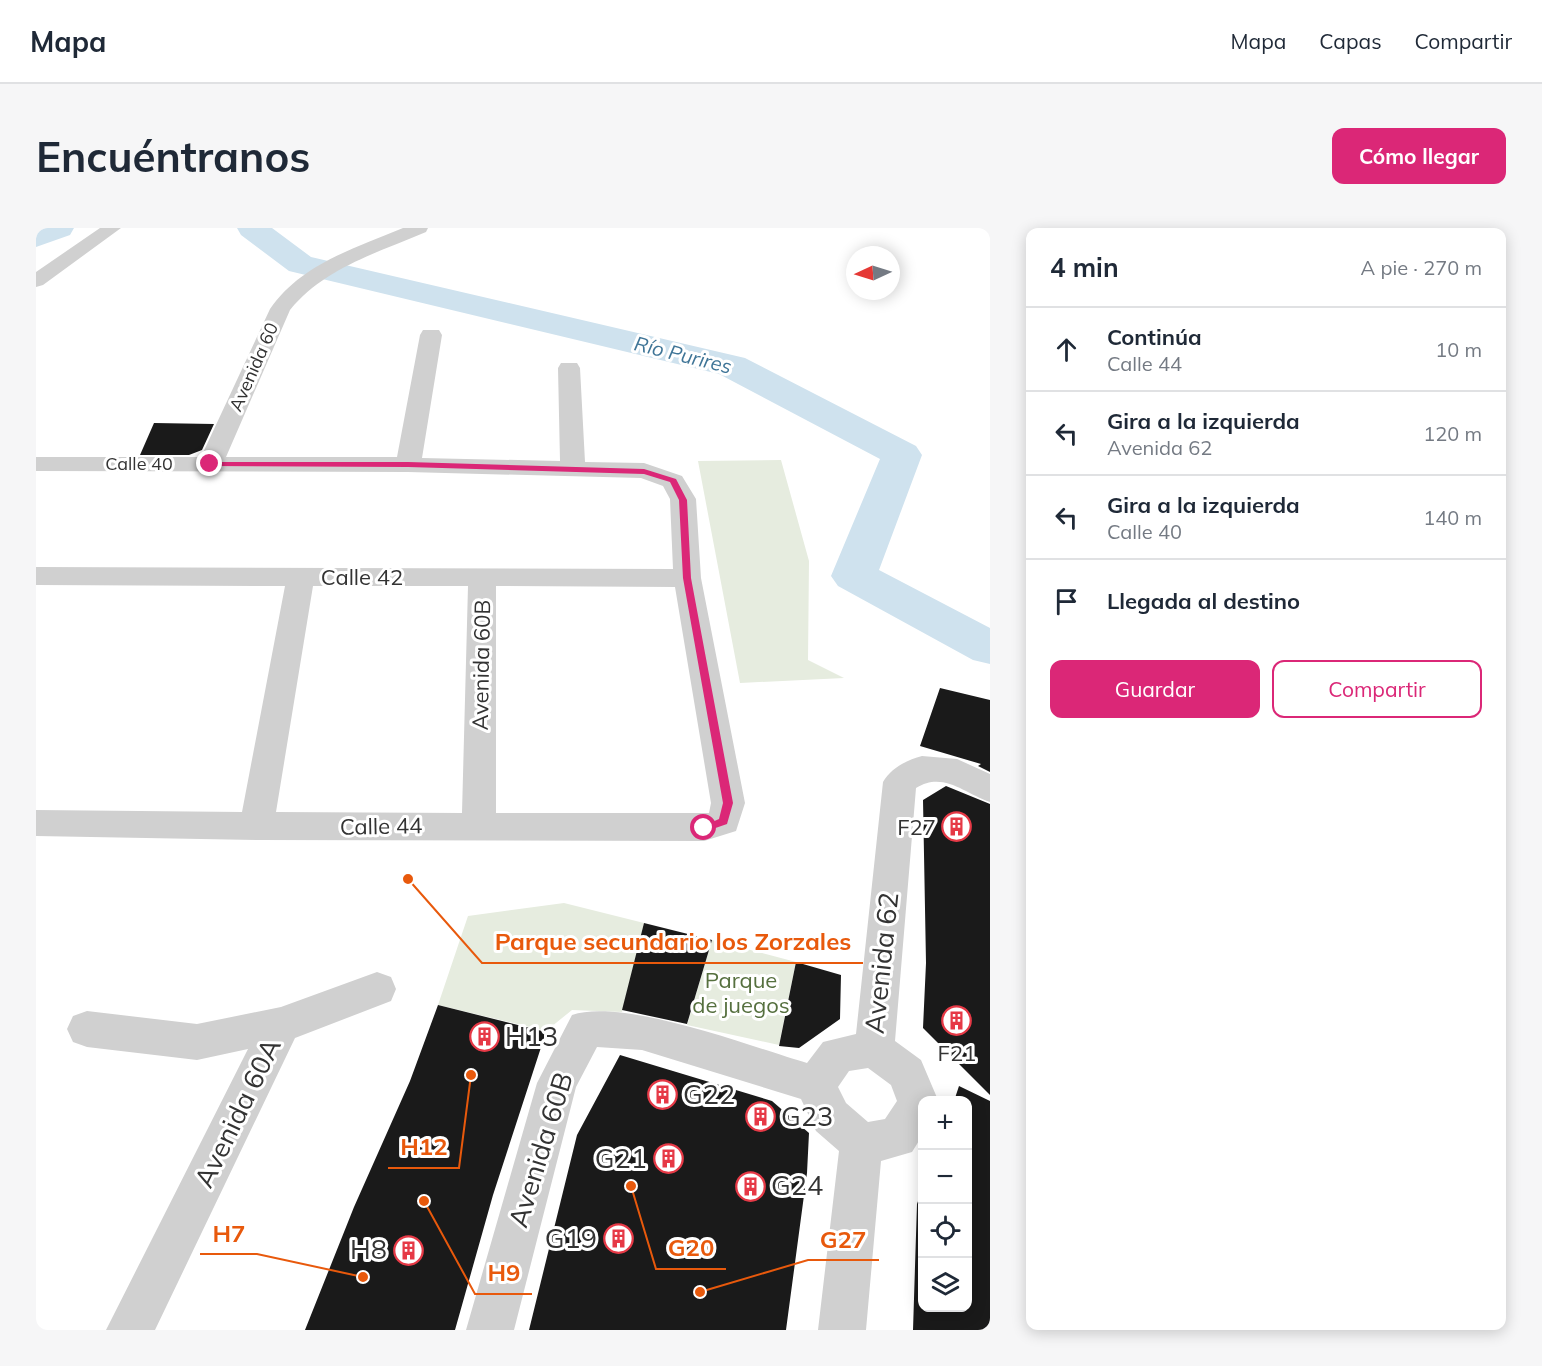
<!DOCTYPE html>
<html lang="es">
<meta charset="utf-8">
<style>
:root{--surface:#fff;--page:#f6f6f7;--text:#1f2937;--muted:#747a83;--line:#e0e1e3;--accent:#db2777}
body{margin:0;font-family:Mulish,sans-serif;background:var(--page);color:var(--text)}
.controls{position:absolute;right:18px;bottom:18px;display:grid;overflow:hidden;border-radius:12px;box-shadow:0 3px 15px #0003}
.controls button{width:54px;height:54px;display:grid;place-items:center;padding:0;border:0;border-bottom:2px solid var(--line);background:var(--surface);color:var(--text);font:30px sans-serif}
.compass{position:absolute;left:810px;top:18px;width:54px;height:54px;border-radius:50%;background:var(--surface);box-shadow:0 3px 15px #0003;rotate:266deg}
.stop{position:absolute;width:18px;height:18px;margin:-14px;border:4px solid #db2777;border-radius:50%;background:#fff}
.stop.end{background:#db2777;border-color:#fff;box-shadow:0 2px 6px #0008}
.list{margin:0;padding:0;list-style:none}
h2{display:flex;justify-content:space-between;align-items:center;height:78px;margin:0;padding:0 24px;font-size:26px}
h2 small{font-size:20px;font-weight:400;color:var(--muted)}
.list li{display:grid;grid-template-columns:39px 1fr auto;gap:18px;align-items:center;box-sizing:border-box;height:84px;padding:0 24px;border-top:2px solid var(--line)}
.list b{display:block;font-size:22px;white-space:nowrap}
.list p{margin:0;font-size:20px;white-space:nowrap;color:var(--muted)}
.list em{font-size:20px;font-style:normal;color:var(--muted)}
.actions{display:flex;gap:12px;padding:18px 24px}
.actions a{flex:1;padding:14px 0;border:2px solid var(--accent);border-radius:12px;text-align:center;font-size:21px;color:var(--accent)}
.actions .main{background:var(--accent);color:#fff}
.icon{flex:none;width:33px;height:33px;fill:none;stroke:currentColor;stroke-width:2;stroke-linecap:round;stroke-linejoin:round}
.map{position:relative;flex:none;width:954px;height:1102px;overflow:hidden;border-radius:12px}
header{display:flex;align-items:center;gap:36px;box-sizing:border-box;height:84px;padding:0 30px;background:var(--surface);border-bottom:2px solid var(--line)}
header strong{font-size:28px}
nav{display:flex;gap:33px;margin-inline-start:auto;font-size:21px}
.intro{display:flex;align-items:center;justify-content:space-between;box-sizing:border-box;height:144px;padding:0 36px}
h1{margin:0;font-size:42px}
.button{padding:15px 27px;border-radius:12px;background:var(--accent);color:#fff;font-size:21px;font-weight:700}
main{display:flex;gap:36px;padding:0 36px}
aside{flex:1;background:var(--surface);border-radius:12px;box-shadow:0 3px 15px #0003}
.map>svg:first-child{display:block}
</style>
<header>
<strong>Mapa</strong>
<nav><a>Mapa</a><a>Capas</a><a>Compartir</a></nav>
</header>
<div class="intro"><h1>Encuéntranos</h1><a class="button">Cómo llegar</a></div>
<main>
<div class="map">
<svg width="954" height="1102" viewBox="0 0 954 1102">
<rect width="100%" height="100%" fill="#fff"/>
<path fill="#e6ecdf" d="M745 232 773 333 772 432 808 450 704 455 662 233Z
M528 675 608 695 586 784 536 782 510 803 402 777 432 688Z
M676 712 760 734 743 817 651 797Z"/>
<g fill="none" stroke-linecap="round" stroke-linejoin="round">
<path fill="#cfe2ee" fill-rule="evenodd" d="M0 0H38L34 7 0 19Z
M201 0H236L275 29 709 130 880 218 886 227 843 342 954 400V436L937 432 802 358 795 348 844 231 683 146 253 43 205 7Z"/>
</g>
<path fill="#1a1a1a" d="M118 195 178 196 166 222 153 227H104Z
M904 460 954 472V544L942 538 945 536 884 518Z
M910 558 954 576V867L887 800 890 735 887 572Z
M608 695 676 712 651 796 586 782Z
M760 734 805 747 804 791 763 820 743 818Z
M402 777 510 804 457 967 419 1102H269L318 979 374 853Z
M584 827 736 873 773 905 771 945 750 1102H493L541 907Z
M923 858 954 873V1102H877L881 976 886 962V1080H932V873H918Z"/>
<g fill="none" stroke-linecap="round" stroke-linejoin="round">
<path fill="#d0d0d0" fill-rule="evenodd" d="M64 0H85L7 57 0 59V44Z
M367 0H392L390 4C341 25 288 40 254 82L190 229H361L384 107 387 102H403L406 107 386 230 524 233 522 140 525 135H541L544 140 549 234 608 235 646 248 660 271 665 350 709 575 700 603 668 613 220 612 0 608V582L206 584 249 358 0 357V339L637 341 634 271 627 258 605 250 372 244 0 243V229H165L234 81C265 36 319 20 367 0ZM277 358H432L426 585 240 584ZM460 358 639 359 675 575 673 585H460Z
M886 528 921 531 954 546V574C928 565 907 543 880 560L859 813 885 832 902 872H886V908L876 924 845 933 830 1102H782L803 923 780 903 765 871 606 822 561 819 540 859 478 1102H430L501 855 536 787C586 769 716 819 771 835L787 814 820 806 847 554C855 540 871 532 886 528ZM832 840 855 857 861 873 849 891 832 894 810 875 802 859 813 843Z
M341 744 355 749 360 761 355 773 259 810 119 1102H70L212 821 161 832 51 819 37 814 31 801 37 788 51 783 161 796 245 779Z"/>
</g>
<path fill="#db2777" d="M174 234H372L608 241 640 251 651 272 655 350 697 575 691 596 668 604 663 600 683 591 687 575 647 350 643 272 634 254 608 246 372 239 172 238Z"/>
<defs>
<symbol id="building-ring" viewBox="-11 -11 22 22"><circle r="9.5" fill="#fff" stroke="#e63946" stroke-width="1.5"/><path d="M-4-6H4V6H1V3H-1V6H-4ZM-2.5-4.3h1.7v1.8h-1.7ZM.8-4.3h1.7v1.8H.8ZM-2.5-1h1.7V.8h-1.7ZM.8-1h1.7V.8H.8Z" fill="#e63946"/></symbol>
</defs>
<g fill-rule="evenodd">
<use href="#building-ring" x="904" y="582" width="33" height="33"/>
<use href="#building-ring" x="904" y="776" width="33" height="33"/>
<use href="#building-ring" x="432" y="792" width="33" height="33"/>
<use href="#building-ring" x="610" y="850" width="33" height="33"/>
<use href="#building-ring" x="708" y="872" width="33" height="33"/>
<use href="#building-ring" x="616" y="914" width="33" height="33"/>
<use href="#building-ring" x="698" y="942" width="33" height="33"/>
<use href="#building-ring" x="566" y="994" width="33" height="33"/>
<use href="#building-ring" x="356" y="1006" width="33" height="33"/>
</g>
<g text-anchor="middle" stroke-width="6" stroke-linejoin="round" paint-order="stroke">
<g font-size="18" fill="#333" stroke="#fff">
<text transform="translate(218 139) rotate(-66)" y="6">Avenida 60</text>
<text x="103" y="242">Calle 40</text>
</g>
<g font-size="20" font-style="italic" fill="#3f7597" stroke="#fff">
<text transform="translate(647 127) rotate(14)" y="7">Río Purires</text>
</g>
<g font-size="22" fill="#333" stroke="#fff">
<text x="326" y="357">Calle 42</text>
<text transform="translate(445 437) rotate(-89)" y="8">Avenida 60B</text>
<text transform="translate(345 598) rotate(-1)" y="8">Calle 44</text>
</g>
<g font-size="22" fill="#333" stroke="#fff" text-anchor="end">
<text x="900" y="607">F27</text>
<text x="921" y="833" text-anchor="middle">F21</text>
</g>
<g font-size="22" fill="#56703f" stroke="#fff">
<text x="705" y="760">Parque<tspan x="705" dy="25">de juegos</tspan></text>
</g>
<g font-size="27" fill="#333" stroke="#fff">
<text transform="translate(846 735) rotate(-84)" y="9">Avenida 62</text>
<text transform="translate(202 885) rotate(-64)" y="9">Avenida 60A</text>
<text transform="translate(505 922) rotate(-73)" y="9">Avenida 60B</text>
</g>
<g font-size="27" fill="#333" stroke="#fff" text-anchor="start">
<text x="469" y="818">H13</text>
<text x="647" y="876">G22</text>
<text x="745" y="898">G23</text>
<text x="611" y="940" text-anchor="end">G21</text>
<text x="735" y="967">G24</text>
<text x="561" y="1020" text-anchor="end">G19</text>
<text x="351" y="1031" text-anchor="end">H8</text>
</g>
</g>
<path fill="none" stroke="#e8590c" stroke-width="2" d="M372 651L446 735H827M435 847L423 940H352M327 1049L221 1026H164M664 1064L772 1032H843M595 958L620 1041H690M388 973L439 1066H496"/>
<g fill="#e8590c" stroke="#fff" stroke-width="2">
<circle cx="372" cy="651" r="6"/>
<circle cx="435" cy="847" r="6"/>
<circle cx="327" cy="1049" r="6"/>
<circle cx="664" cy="1064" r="6"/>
<circle cx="595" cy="958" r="6"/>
<circle cx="388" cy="973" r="6"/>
</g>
<g font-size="24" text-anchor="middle" font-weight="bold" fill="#e8590c" stroke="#fff" stroke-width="6" stroke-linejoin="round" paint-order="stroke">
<text x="637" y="722">Parque secundario los Zorzales</text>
<text x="388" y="927">H12</text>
<text x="193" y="1014">H7</text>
<text x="807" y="1020">G27</text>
<text x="655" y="1028">G20</text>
<text x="468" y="1053">H9</text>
</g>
</svg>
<div class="controls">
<button>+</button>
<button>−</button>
<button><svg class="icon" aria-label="locate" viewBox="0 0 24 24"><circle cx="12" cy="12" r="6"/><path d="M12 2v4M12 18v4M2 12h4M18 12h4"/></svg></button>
<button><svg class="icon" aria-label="layers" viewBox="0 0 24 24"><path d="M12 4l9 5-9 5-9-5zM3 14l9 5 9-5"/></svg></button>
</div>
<svg class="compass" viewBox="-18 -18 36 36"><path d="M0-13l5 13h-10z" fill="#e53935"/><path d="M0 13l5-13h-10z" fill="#747a83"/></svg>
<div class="stop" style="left:668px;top:600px"></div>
<div class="stop end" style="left:174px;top:236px"></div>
</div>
<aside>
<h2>4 min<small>A pie · 270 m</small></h2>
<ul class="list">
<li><svg class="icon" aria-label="ahead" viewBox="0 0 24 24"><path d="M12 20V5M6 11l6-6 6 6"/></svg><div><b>Continúa</b><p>Calle 44</p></div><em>10 m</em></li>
<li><svg class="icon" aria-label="left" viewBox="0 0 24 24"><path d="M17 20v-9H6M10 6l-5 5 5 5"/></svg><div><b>Gira a la izquierda</b><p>Avenida 62</p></div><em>120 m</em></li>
<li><svg class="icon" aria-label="left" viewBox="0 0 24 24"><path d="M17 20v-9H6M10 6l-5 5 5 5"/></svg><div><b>Gira a la izquierda</b><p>Calle 40</p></div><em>140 m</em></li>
<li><svg class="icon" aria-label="arrive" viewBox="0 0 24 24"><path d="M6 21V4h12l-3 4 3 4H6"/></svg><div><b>Llegada al destino</b></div></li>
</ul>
<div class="actions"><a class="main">Guardar</a><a>Compartir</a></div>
</aside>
</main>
